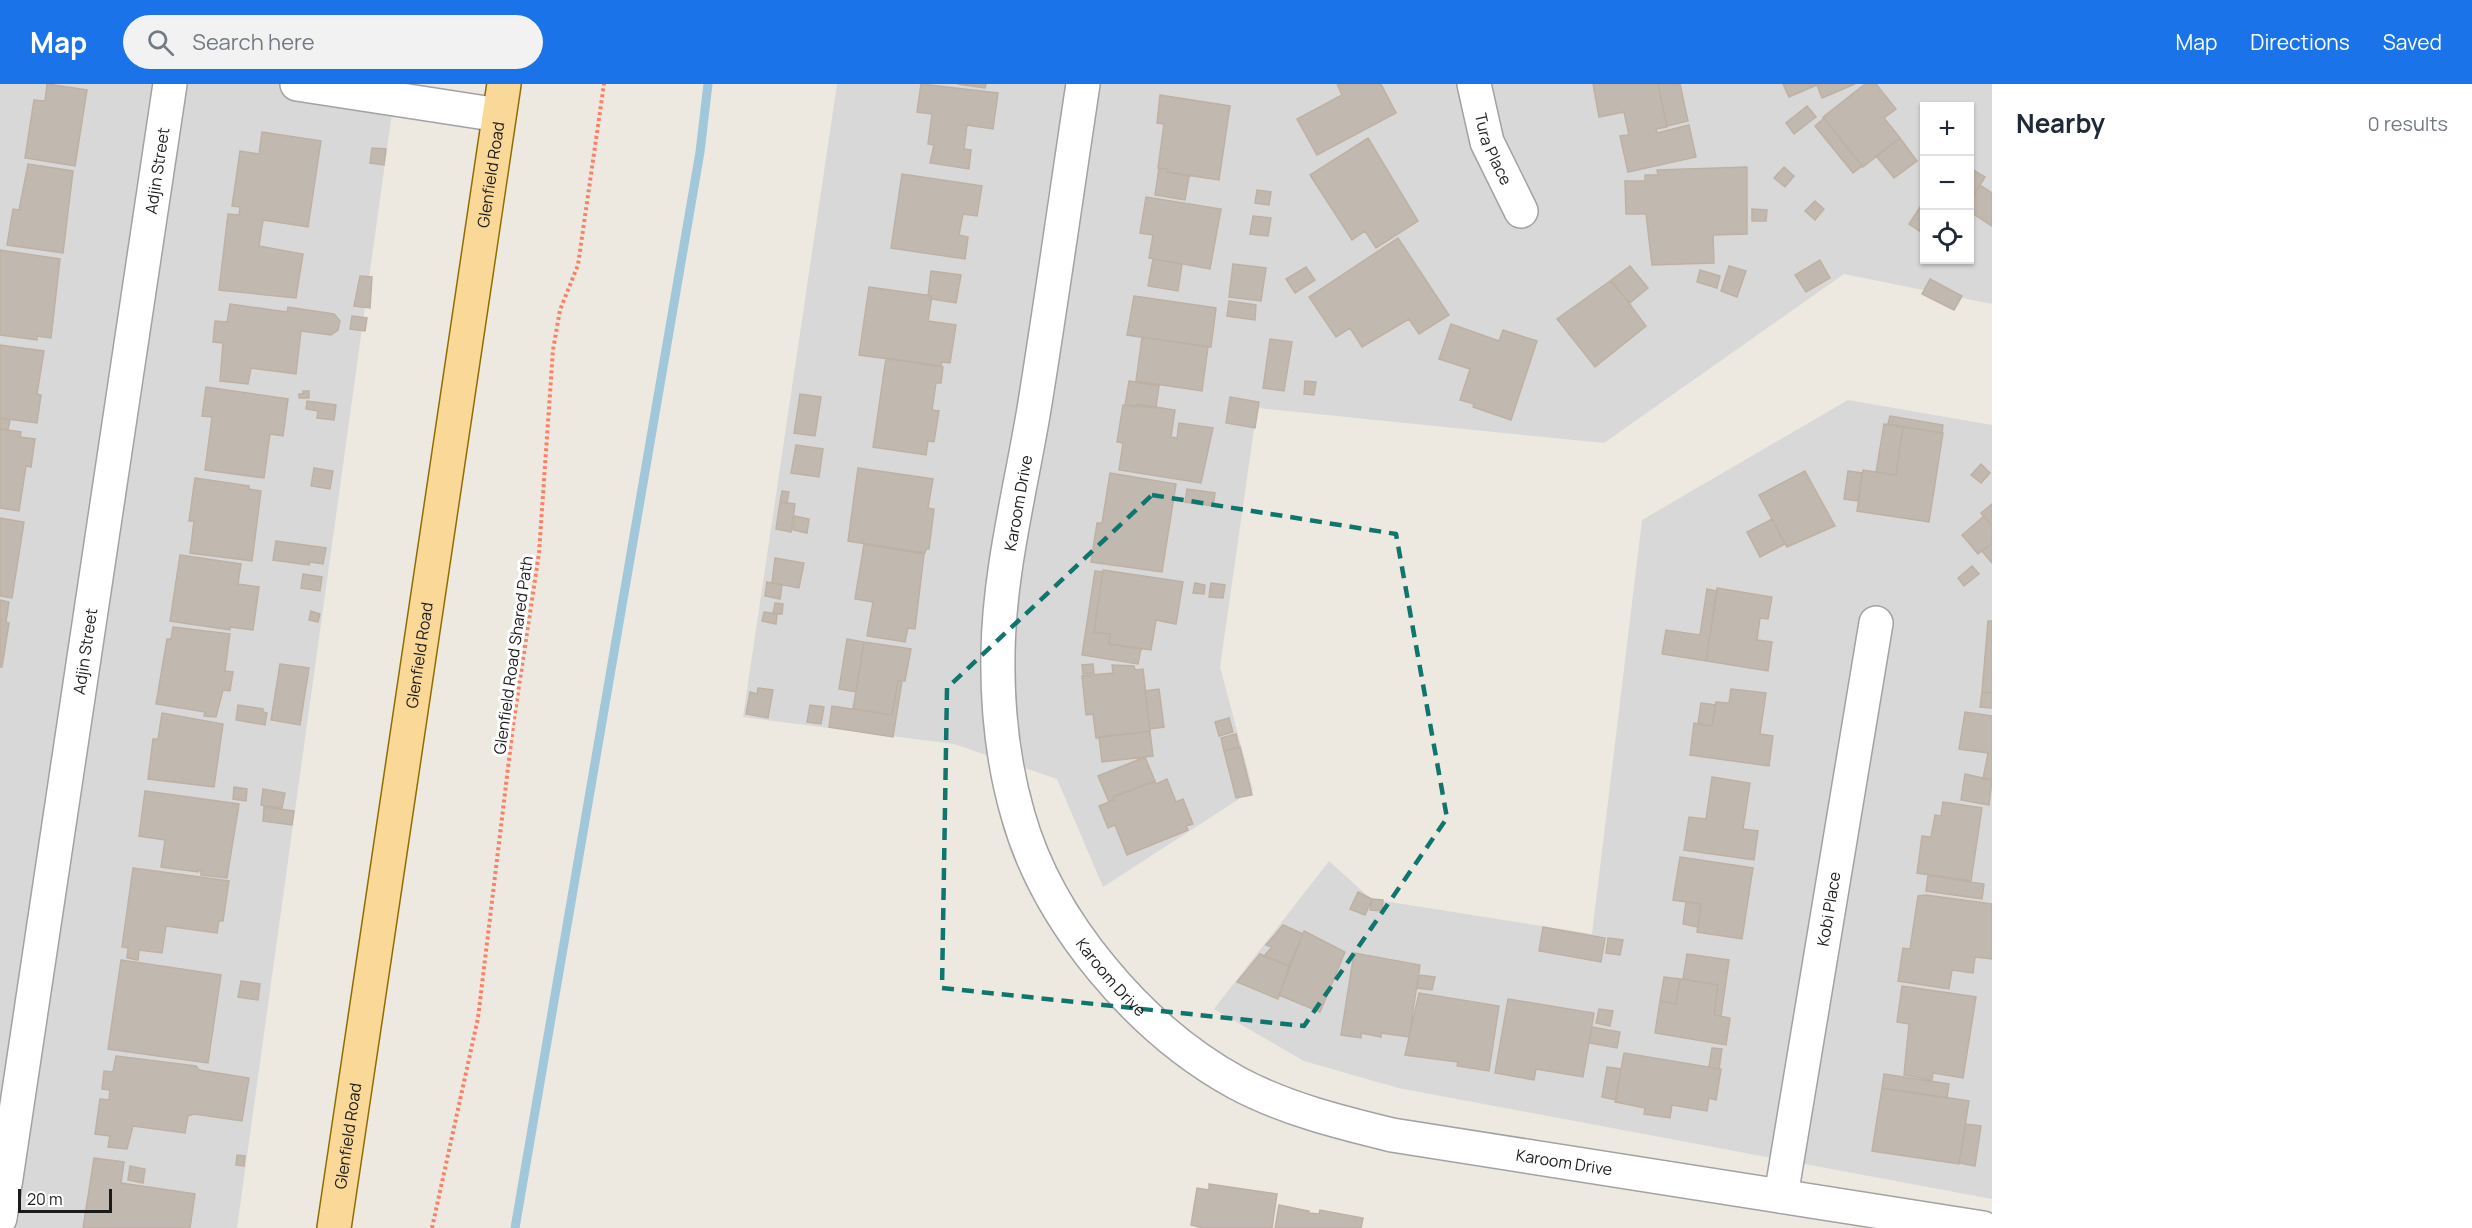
<!DOCTYPE html>
<meta charset="utf-8">
<style>
:root{--surface:#fff;--page:#f2f2f3;--text:#1f2937;--muted:#747a83;--line:#e0e1e3;--accent:#1a73e8}
body{margin:0;font-family:Manrope,sans-serif;background:var(--page);color:var(--text)}
.controls{position:absolute;right:18px;top:18px;display:grid;overflow:hidden;border-radius:0px;box-shadow:0 2px 4px #0004}
.controls button{width:54px;height:54px;display:grid;place-items:center;padding:0;border:0;border-bottom:2px solid var(--line);background:var(--surface);color:var(--text);font:30px sans-serif}
.scale{position:absolute;left:18px;bottom:15px;width:94px;box-sizing:border-box;padding-left:6px;border:3px solid #1b1b1b;border-top:0;font-size:16px;line-height:21px;white-space:nowrap;color:#1b1b1b;-webkit-text-stroke:4px #fff;paint-order:stroke}
.list{margin:0;padding:0;list-style:none}
h2{display:flex;justify-content:space-between;align-items:center;height:78px;margin:0;padding:0 24px;font-size:26px}
h2 small{font-size:20px;font-weight:400;color:var(--muted)}
.icon{flex:none;width:33px;height:33px;fill:none;stroke:currentColor;stroke-width:2;stroke-linecap:round;stroke-linejoin:round}
.map{position:relative;flex:none;width:1992px;height:1144px;overflow:hidden}
header{display:flex;align-items:center;gap:36px;box-sizing:border-box;height:84px;padding:0 30px;background:var(--accent);color:#fff}
header strong{font-size:28px}
nav{display:flex;gap:33px;margin-inline-start:auto;font-size:21px}
.search{width:420px;height:54px;background:var(--page);display:flex;align-items:center;gap:15px;box-sizing:border-box;padding:0 21px;border-radius:33px;color:var(--muted);font-size:22px}
main{display:flex}
aside{flex:1;background:var(--surface)}
.map>svg:first-child{display:block}
</style>
<header>
<strong>Map</strong>
<div class="search"><svg class="icon" aria-label="search" viewBox="0 0 24 24"><circle cx="10" cy="10" r="6"/><path d="M15 15l6 6"/></svg>Search here</div>
<nav><a>Map</a><a>Directions</a><a>Saved</a></nav>
</header>
<main>
<div class="map">
<svg width="1992" height="1144" viewBox="0 0 1992 1144">
<rect width="100%" height="100%" fill="#ede9e0"/>
<path fill="#d9d8d8" fill-rule="evenodd" d="M0 0H396L237 1144H0Z
M837 0H1992V220L1844 190 1604 359 1257 324 1220 583 1253 706 1103 803 1057 695 954 660 743 633ZM1924 22H1970V176H1924Z
M1848 316 1992 341V1115L1398 1004 1304 977 1214 925 1329 777 1371 815 1592 850 1642 436Z"/>
<g fill="none" stroke-linecap="round" stroke-linejoin="round">
<path stroke="#a1c8da" stroke-width="9" d="M515 1144 700 68 708 0"/>
</g>
<path fill="#c1b8b0" stroke="#beb1a3" stroke-width="1.5" d="M47 0 87 6 75 82 25 74 34 16 45 17Z
M921 0 998 9 993 45 967 41 964 65 971 66 969 85 930 79 934 61 928 60 932 30 917 28Z
M957 0H986L985 4Z
M1337 0H1381L1396 29 1317 71 1297 35 1342 11Z
M1593 0H1658L1667 43 1656 45 1657 49 1689 41 1696 73 1628 88 1620 52 1629 51 1624 28 1599 33Z
M1658 0H1680L1688 37 1667 42Z
M1783 0H1819L1789 13Z
M1819 0H1855L1822 14 1817 1Z
M1865 0H1876L1896 25 1884 34 1900 54 1863 83 1823 33Z
M1160 11 1230 22 1219 96 1167 88V85L1158 84 1164 40 1157 39Z
M1807 22 1816 33 1794 50 1786 39Z
M1824 34 1862 82 1853 89 1815 42Z
M262 48 321 57 308 143 263 136 259 162 303 170 296 214 219 206 228 130 239 131 240 123 232 122 240 67 259 70Z
M1368 54 1418 137 1376 164 1365 147 1352 156 1310 91Z
M1900 54 1917 77 1894 94 1876 72Z
M372 64 386 65 384 81 370 79Z
M28 80 73 87 63 169 7 161 13 125 19 126Z
M1747 83V150L1713 151 1714 179 1652 181 1646 130H1626L1625 97H1645V91H1658L1657 86Z
M1784 83 1794 92 1785 103 1774 94Z
M1159 84 1167 85V88L1189 92 1185 116 1155 111Z
M1970 84 1985 93 1970 117Z
M902 90 982 102 977 132 963 130 959 151 968 153 965 175 891 164Z
M1980 101 1992 109V142L1970 128 1972 121 1970 117Z
M1257 106 1271 108 1269 121 1255 119Z
M1146 113 1221 125 1210 185 1149 174 1153 151 1140 149Z
M1815 117 1824 125 1815 136 1805 127Z
M1924 117V150L1909 140Z
M1752 125 1767 126 1766 137H1752Z
M1253 132 1271 134 1268 152 1250 150Z
M1398 154 1449 231 1419 250 1409 235 1362 263 1350 244 1336 253 1309 213Z
M0 166 60 175 51 254 37 252V256L0 251Z
M1153 175 1182 180 1178 207 1148 202Z
M1820 176 1830 194 1806 208 1795 191Z
M1233 180 1266 184 1261 217 1229 213Z
M1630 182 1648 204 1630 219 1610 197Z
M1729 182 1746 187 1737 213 1721 207Z
M1306 183 1315 196 1295 209 1286 195Z
M1700 186 1720 192 1717 204 1697 198Z
M931 187 961 191 956 219 931 215 932 212H928Z
M360 192 372 193 370 224 354 222Z
M1930 195 1962 212 1954 226 1922 210Z
M1610 197 1614 199 1646 242 1595 283 1557 235Z
M869 203 932 212 928 237 956 241 950 279 942 278 941 282 859 271Z
M1134 212 1216 224 1211 263 1127 251Z
M1229 217 1256 221 1255 236 1227 232Z
M230 220 287 228 288 223 334 230 340 237 338 246 331 251 301 247 296 290 251 284 248 300 220 297 223 259 213 258 215 237 227 238Z
M352 232 367 234 365 247 350 245Z
M1451 240 1499 257 1503 246 1537 257 1511 336 1473 323 1474 320 1460 316 1470 285 1439 275Z
M1142 253 1208 263 1202 307 1136 297Z
M1270 255 1292 258 1284 307 1263 304Z
M0 261 44 267 37 310 41 311 37 339 0 334Z
M886 274 943 283 941 299H936L932 326 939 327 934 358 928 357 926 371 873 363Z
M1129 297 1159 302 1156 324 1125 321Z
M1305 297 1316 298 1314 311 1304 310Z
M206 303 288 315 283 352 270 350 264 394 205 386 212 333 202 332Z
M303 307H309V314H299V310H303Z
M800 310 821 313 815 352 794 349Z
M1230 313 1259 318 1255 344 1226 339Z
M307 317 336 321 334 336 317 334 318 327 306 325Z
M1137 320 1175 326 1171 353 1177 354 1179 339 1213 344 1201 399 1119 386 1123 359 1117 358 1123 321 1136 323Z
M1890 332 1943 341 1942 349 1888 340Z
M0 334 10 336 8 346 0 345Z
M1884 340 1903 343 1896 391 1876 388Z
M1903 343 1943 349 1929 438 1857 427 1863 386 1896 391Z
M0 345 21 348 20 353 35 355 31 383 26 382 19 427 0 424Z
M796 361 823 365 819 393 791 389Z
M1981 380 1990 389 1981 399 1971 391Z
M314 384 333 387 330 405 311 402Z
M858 384 933 395 928 424 934 425 929 465H926L925 469 848 457Z
M1805 387 1835 442 1787 463 1759 411Z
M1848 387 1862 389 1858 417 1844 415Z
M1110 389 1176 400 1162 488 1091 478 1097 439H1102Z
M195 394 249 402V405L261 407 252 477 190 469 194 437H189Z
M1187 405 1215 409 1213 422 1185 418Z
M782 407 789 408 787 419 780 418Z
M780 418 795 420 791 448 776 445Z
M1992 420V442L1981 429Z
M795 432 809 435 807 449 793 446Z
M1984 432 1992 442V459L1978 470 1962 451Z
M0 434 24 438 12 514 0 512Z
M1772 435 1785 460 1760 473 1747 448Z
M276 457 326 464 323 480 310 478 309 481 273 476Z
M1992 459V479L1982 467Z
M864 460 924 470 915 545 908 544 905 558 867 552 873 518 855 515Z
M180 471 241 480 238 500 259 503 253 546 230 543V546L170 537Z
M775 474 804 479 799 504 772 499Z
M1972 482 1979 490 1964 502 1958 494Z
M1103 486 1183 498 1176 540 1156 536 1151 566 1109 560 1110 550 1094 548Z
M1095 487 1103 488 1094 548 1110 550 1109 560 1141 565 1138 580 1082 571Z
M303 490 322 493 320 507 301 504Z
M767 498 782 501 780 515 765 512Z
M1195 499 1205 501 1204 510 1193 509Z
M1211 499 1225 501 1223 514 1209 513Z
M1717 504 1772 513 1768 535 1760 534 1757 556 1772 558 1768 587 1706 577Z
M1707 505 1717 507 1706 577 1662 570 1666 546 1700 551Z
M0 516 9 518 6 538 9 539 2 583H0Z
M775 519 783 520 782 530 773 529Z
M311 527 320 530 318 538 309 536Z
M764 528 777 530 776 540 762 537Z
M1988 537H1992V609L1982 608Z
M173 543 230 550 225 587 233 588 230 607 223 606 216 633 204 632 205 628 156 620 167 555H171Z
M847 555 864 558 856 608 839 605Z
M864 558 911 565 905 597H898L892 631 853 625Z
M280 580 309 584 300 641 271 636Z
M1093 580 1094 589 1083 590 1082 581Z
M1112 581 1134 582 1135 586 1143 585 1150 647 1096 654 1093 630 1086 631 1082 592 1113 589Z
M898 597H902L893 653 829 643 832 622 892 631Z
M758 604 773 606 768 634 746 630 750 608 757 610Z
M1159 605 1164 643 1150 645 1145 607Z
M1731 605 1766 609 1760 650 1773 652 1769 682 1690 671 1694 639 1712 642 1716 618 1729 619Z
M1982 608 1992 609V624L1980 623Z
M1701 619 1716 621 1712 642 1698 640Z
M238 621 263 625V628L267 629 265 641 236 636Z
M810 621 824 623 821 640 807 638Z
M1965 628 1992 632V696L1983 695 1988 669 1959 665Z
M162 629 223 640 214 703 148 695 153 655H158Z
M1229 634 1233 648 1219 652 1215 638Z
M1150 647 1153 672 1102 678 1099 653Z
M1236 650 1239 663 1224 667 1221 654Z
M1240 663 1252 711 1236 714 1224 667Z
M1145 673 1155 697 1113 713 1114 716 1109 718 1098 692Z
M1965 690 1992 696 1989 721 1961 716Z
M1712 693 1750 699 1743 745 1758 747 1754 776 1684 766 1689 733 1706 735Z
M1167 695 1176 718 1183 715 1193 740 1186 742 1188 746 1127 771 1115 741 1108 744 1099 722 1114 716 1113 713 1155 697 1156 700Z
M234 703 247 705 246 717 233 715Z
M263 705 285 709 282 724 261 721Z
M145 707 239 720 227 794 201 791V787L198 786V788L161 783 165 756 139 752Z
M1943 718 1982 724 1971 797 1917 789 1922 752 1931 753 1935 731 1941 732Z
M264 723 294 727 292 741 263 737Z
M1680 773 1753 784 1742 855 1697 848 1701 820 1673 816Z
M133 784 229 797 223 837H219L217 849 166 842 162 869 139 866 138 876 127 874 128 864 122 863Z
M1928 791 1984 800 1982 815 1926 807Z
M1358 808 1372 815 1365 831 1350 825Z
M1926 811 1992 820V875L1975 873 1973 889 1952 886 1949 905 1898 897 1903 864 1910 865 1918 812Z
M1372 815 1383 816 1382 827 1370 826Z
M1686 818 1701 820 1698 843 1683 840Z
M1283 841 1303 850 1289 882 1264 872 1272 863 1266 861Z
M1543 843 1605 854 1601 878 1539 867Z
M1304 847 1345 868 1320 928 1279 911Z
M1608 854 1623 856 1620 871 1606 869Z
M1354 869 1420 881 1409 953 1381 949V953L1361 949V954L1341 951Z
M1260 870 1289 882 1278 915 1237 898Z
M1687 870 1729 876 1721 932 1714 931 1718 901 1683 895Z
M121 876 221 891 208 979 108 965Z
M1419 891 1435 893 1432 906 1417 904Z
M1664 893 1680 895 1676 920 1660 917Z
M1680 895 1718 901 1714 931 1730 934 1726 961 1655 949 1660 917 1676 920Z
M241 897 260 900 258 916 238 913Z
M1902 902 1976 913 1963 994 1933 989 1932 996 1904 991 1909 940 1897 938Z
M1419 909 1499 922 1489 987 1457 982 1458 978 1405 971Z
M1508 915 1594 929 1583 993 1536 985 1534 996 1495 989Z
M1599 925 1613 927 1610 942 1596 939Z
M1592 943 1620 948 1617 964 1589 959Z
M1712 964 1722 965 1719 985 1709 983Z
M1624 969 1721 985 1716 1016 1709 1014 1707 1027 1672 1021 1670 1034 1644 1030 1645 1024 1615 1018Z
M116 972 196 982 199 986 249 994 242 1037 194 1030 188 1032 185 1049 133 1042 127 1065 108 1063 110 1052 95 1050 100 1015 109 1016 110 1006 102 1005 104 987 113 988Z
M1607 983 1621 985 1616 1016 1602 1013Z
M1884 990 1949 1000 1947 1014 1882 1004Z
M1882 1004 1969 1017 1959 1080 1872 1067Z
M1966 1040 1981 1042 1975 1082 1959 1079Z
M237 1071 245 1072 244 1082 236 1081Z
M94 1074 124 1078 121 1099 195 1110 190 1144H83Z
M130 1082 145 1085 143 1099 128 1096Z
M1209 1100 1277 1110 1272 1144H1203L1191 1141 1197 1104 1209 1106Z
M1279 1121 1309 1127V1129L1319 1130 1320 1126 1363 1134 1361 1144H1275Z"/>
<g fill="none" stroke-linecap="round" stroke-linejoin="round">
<defs>
<g id="minor">
<path d="M297 0 499 31"/>
<path id="s1" d="M1083 0C1067 106 1052 213 1035 319 1022 400 999 486 998 569 997 623 1003 679 1018 731 1048 838 1140 946 1237 999 1286 1025 1339 1038 1392 1051L1983 1144"/>
<path id="s2" d="M1474 0 1487 58 1521 127"/>
<path id="s3" d="M1781 1112 1876 539"/>
<path id="s4" d="M0 1134 170 0"/>
</g>
<g id="major">
<path id="s5" d="M334 1144 504 0"/>
</g>
</defs>
<use href="#minor" stroke="#a2a2a2" stroke-width="36"/>
<use href="#major" stroke="#906d02" stroke-width="36"/>
<path stroke="#f78267" stroke-width="4" stroke-dasharray="3 3" stroke-linecap="butt" d="M432 1144 478 934 513 642 539 469 553 266 560 226 578 181 604 0"/>
<use href="#minor" stroke="#fff" stroke-width="33"/>
<use href="#major" stroke="#fad898" stroke-width="33"/>
</g>
<path fill="none" stroke="#0f766e" stroke-width="4.5" stroke-dasharray="12 8" stroke-linejoin="round" d="M1152 411 1396 450 1447 734 1304 942 942 904 947 604Z"/>
<g text-anchor="middle" stroke-width="6" stroke-linejoin="round" paint-order="stroke">
<g font-size="16" fill="#1b1b1b" stroke="#fff">
<text dy="6" stroke="none"><textPath href="#s2" startOffset="68">Tura Place</textPath></text>
<text dy="6" stroke="none"><textPath href="#s4" startOffset="1059">Adjin Street</textPath></text>
<text dy="6" stroke="none"><textPath href="#s5" startOffset="1065">Glenfield Road</textPath></text>
<text transform="translate(1018 419) rotate(-80)" y="6">Karoom Drive</text>
<text dy="6" stroke="none"><textPath href="#s4" startOffset="573">Adjin Street</textPath></text>
<text transform="translate(513 571) rotate(-82)" y="6">Glenfield Road Shared Path</text>
<text dy="6" stroke="none"><textPath href="#s5" startOffset="579">Glenfield Road</textPath></text>
<text dy="6" stroke="none"><textPath href="#s3" startOffset="291">Kobi Place</textPath></text>
<text dy="6" stroke="none"><textPath href="#s1" startOffset="928">Karoom Drive</textPath></text>
<text dy="6" stroke="none"><textPath href="#s5" startOffset="93">Glenfield Road</textPath></text>
<text dy="6" stroke="none"><textPath href="#s1" startOffset="1432">Karoom Drive</textPath></text>
</g>
</g>
</svg>
<div class="controls">
<button>+</button>
<button>−</button>
<button><svg class="icon" aria-label="locate" viewBox="0 0 24 24"><circle cx="12" cy="12" r="6"/><path d="M12 2v4M12 18v4M2 12h4M18 12h4"/></svg></button>
</div>
<div class="scale">20 m</div>
</div>
<aside>
<h2>Nearby<small>0 results</small></h2>
<ul class="list">
</ul>
</aside>
</main>
